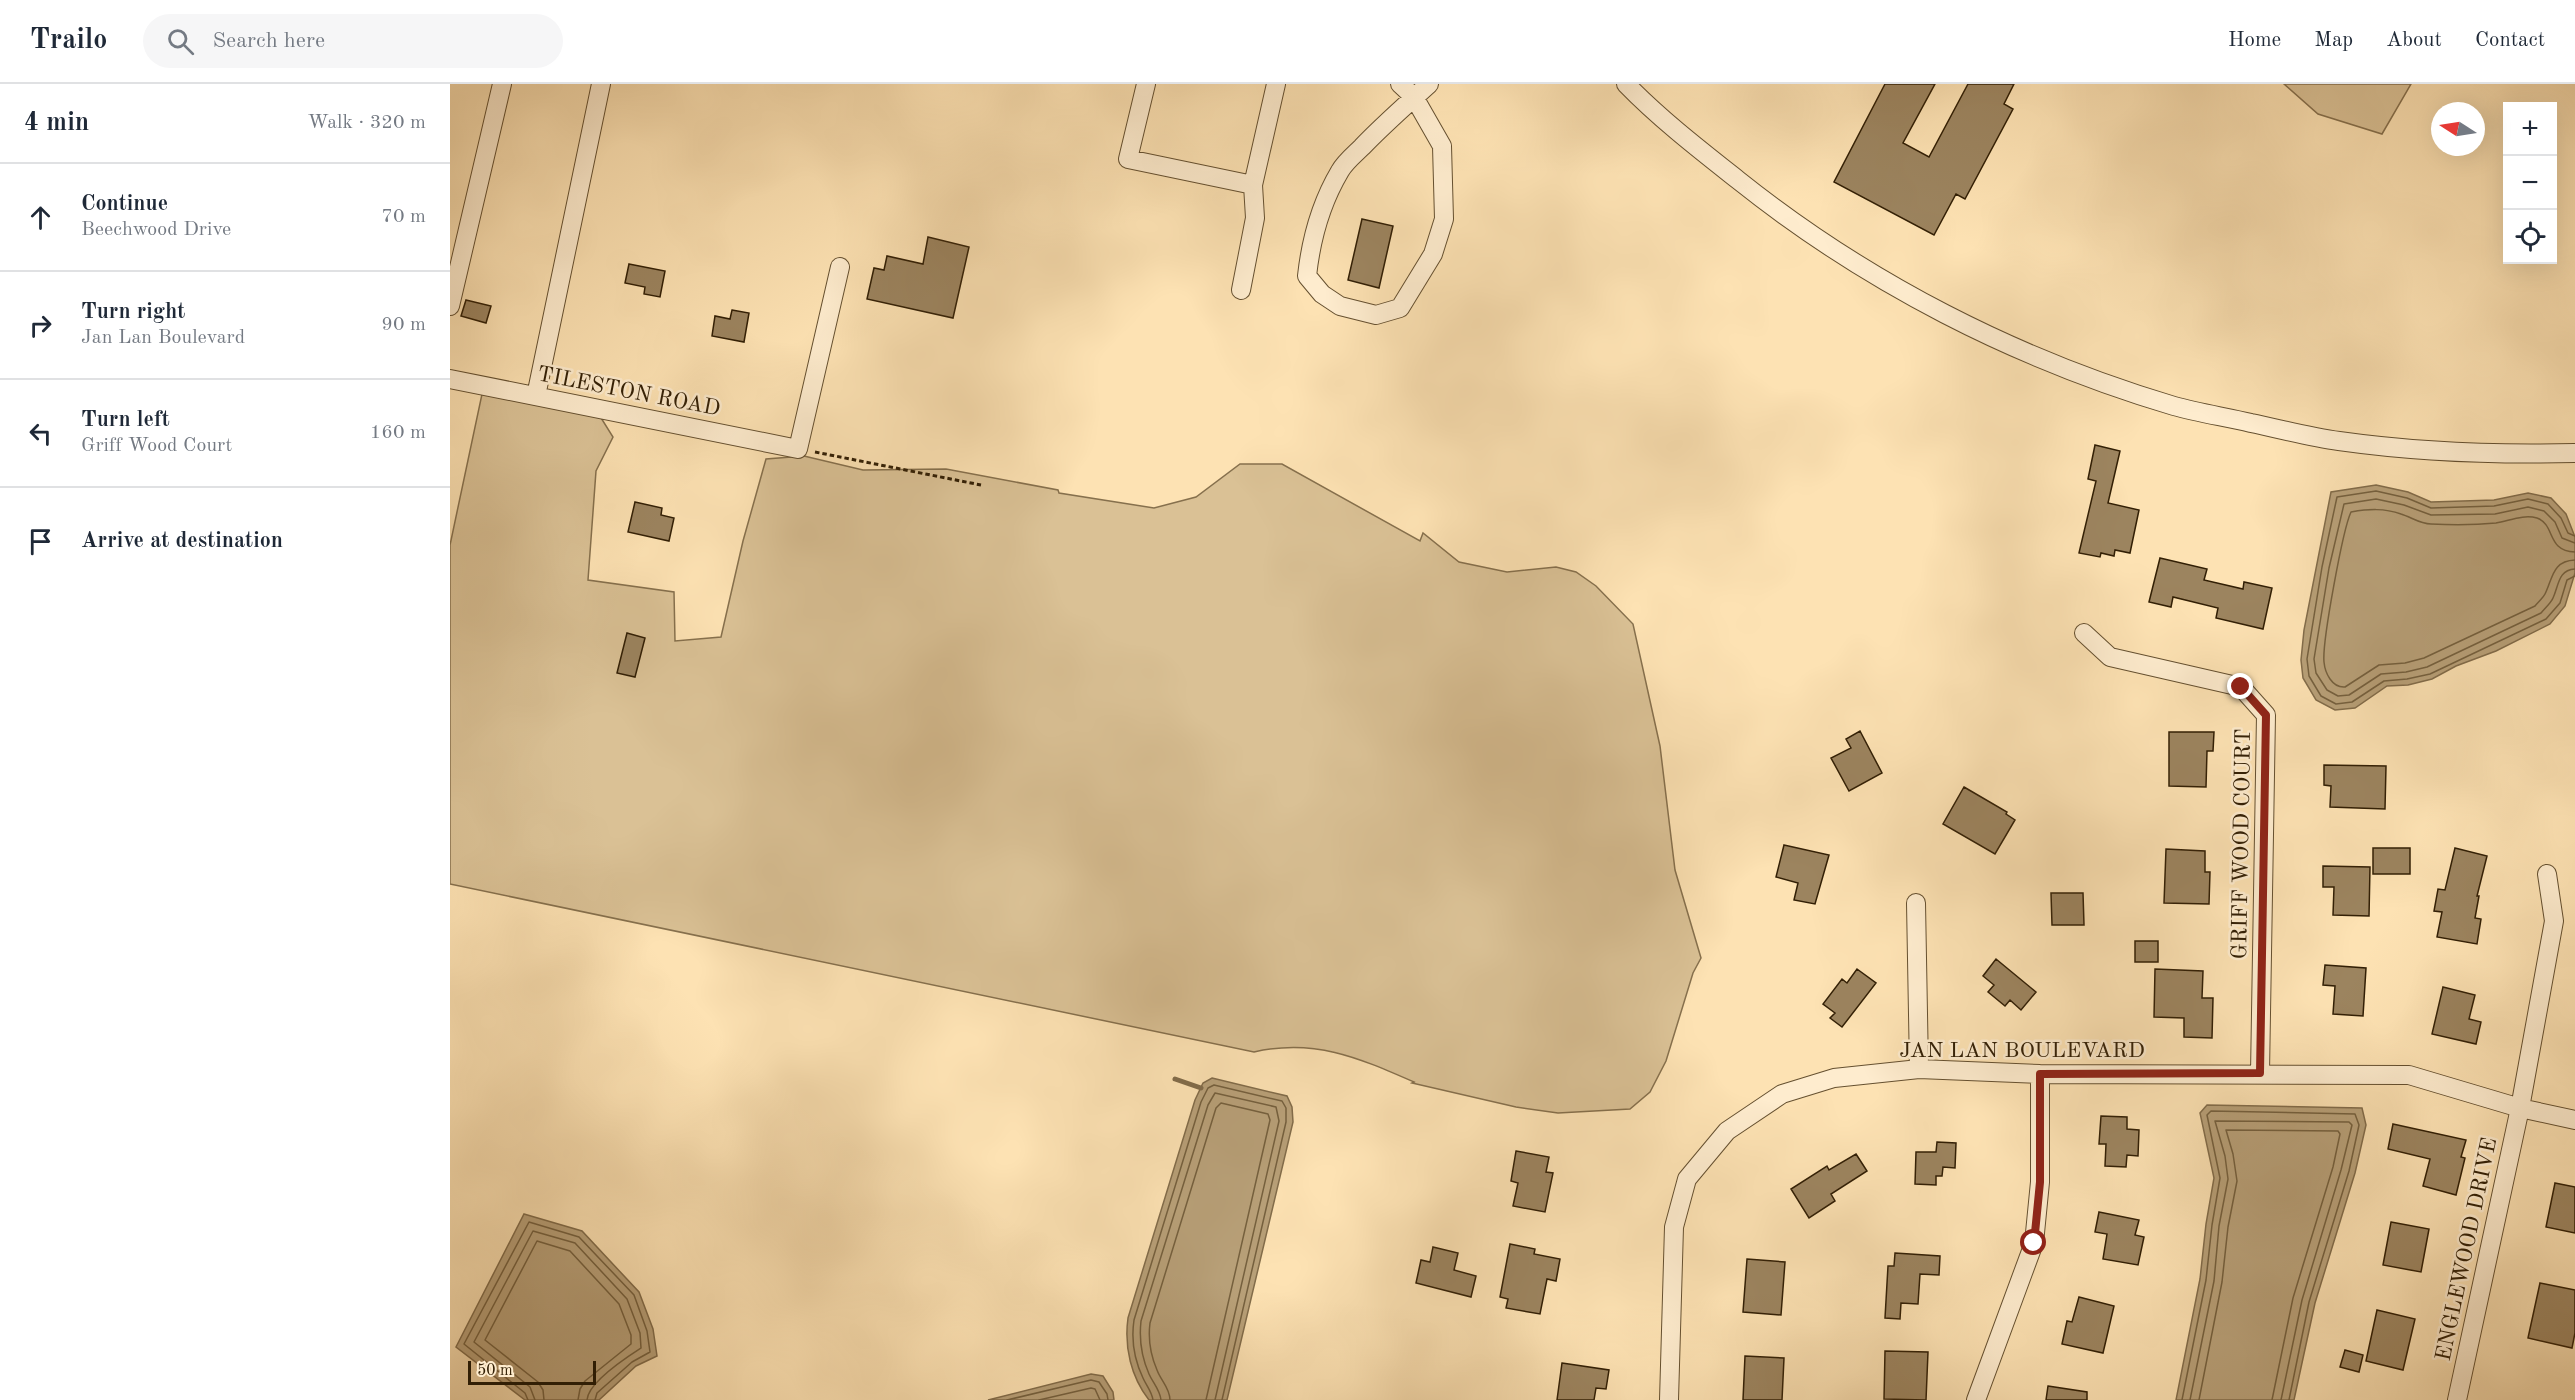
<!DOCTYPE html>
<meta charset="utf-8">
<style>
:root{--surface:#fff;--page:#f6f6f7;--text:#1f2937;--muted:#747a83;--line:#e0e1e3}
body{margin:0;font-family:"Old Standard TT",serif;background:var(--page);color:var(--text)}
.controls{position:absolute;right:18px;top:18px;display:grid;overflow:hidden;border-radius:0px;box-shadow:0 6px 24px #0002}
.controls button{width:54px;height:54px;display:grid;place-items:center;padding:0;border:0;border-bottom:2px solid var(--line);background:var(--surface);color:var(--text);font:30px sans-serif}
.compass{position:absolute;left:1981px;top:18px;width:54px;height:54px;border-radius:50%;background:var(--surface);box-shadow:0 6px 24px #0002;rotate:282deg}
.scale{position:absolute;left:18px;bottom:15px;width:128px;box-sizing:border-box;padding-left:6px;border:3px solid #321f05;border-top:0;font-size:16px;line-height:21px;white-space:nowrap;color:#321f05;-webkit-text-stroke:4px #feecce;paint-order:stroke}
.stop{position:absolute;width:18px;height:18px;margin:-14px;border:4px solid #8f2418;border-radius:50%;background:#fff}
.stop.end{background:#8f2418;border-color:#fff;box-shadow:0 2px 6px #0008}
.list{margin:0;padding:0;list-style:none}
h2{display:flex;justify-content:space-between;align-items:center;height:78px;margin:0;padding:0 24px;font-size:26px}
h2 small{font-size:20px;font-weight:400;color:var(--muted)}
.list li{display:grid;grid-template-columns:39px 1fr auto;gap:18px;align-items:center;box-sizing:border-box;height:108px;padding:0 24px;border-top:2px solid var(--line)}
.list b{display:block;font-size:22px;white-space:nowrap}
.list p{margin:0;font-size:20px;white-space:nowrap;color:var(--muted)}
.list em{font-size:20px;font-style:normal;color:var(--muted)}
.icon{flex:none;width:33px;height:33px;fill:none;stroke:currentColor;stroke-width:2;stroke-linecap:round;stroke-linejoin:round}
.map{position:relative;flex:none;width:2125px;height:1316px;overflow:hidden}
header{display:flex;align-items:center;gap:36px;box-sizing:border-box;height:84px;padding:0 30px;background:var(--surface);border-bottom:2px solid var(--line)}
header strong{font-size:28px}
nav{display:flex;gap:33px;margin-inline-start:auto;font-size:21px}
.search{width:420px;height:54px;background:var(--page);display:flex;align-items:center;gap:15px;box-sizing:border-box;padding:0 21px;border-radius:33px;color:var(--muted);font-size:22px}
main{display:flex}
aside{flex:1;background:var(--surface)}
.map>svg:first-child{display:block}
</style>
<header>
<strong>Trailo</strong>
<div class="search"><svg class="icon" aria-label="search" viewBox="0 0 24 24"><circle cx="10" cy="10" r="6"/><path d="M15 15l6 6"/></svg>Search here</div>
<nav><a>Home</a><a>Map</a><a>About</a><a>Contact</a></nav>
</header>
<main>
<aside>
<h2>4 min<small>Walk · 320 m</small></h2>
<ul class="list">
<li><svg class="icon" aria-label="ahead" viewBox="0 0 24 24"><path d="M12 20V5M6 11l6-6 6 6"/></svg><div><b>Continue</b><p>Beechwood Drive</p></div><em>70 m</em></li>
<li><svg class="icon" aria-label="right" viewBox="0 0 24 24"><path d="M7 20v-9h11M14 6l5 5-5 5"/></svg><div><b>Turn right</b><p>Jan Lan Boulevard</p></div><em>90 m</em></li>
<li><svg class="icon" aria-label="left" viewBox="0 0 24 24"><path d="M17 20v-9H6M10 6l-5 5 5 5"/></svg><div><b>Turn left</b><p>Griff Wood Court</p></div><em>160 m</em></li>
<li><svg class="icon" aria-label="arrive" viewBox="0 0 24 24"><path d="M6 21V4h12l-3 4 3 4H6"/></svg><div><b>Arrive at destination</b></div></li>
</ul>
</aside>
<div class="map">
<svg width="2125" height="1316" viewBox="0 0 2125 1316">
<rect width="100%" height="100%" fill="#fde2b3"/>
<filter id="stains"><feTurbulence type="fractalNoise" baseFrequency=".00333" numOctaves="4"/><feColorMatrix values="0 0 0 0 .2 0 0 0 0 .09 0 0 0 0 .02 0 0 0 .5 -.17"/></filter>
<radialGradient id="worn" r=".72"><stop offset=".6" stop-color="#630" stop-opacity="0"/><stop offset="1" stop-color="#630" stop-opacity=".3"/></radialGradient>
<path fill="#dac195" stroke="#86704d" stroke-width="1.5" d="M1834 0H1961L1932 50 1868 30Z
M32 310 148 329 163 353 146 387 138 496 224 508 225 557 271 553 293 457 316 375 354 372 413 386 496 385 608 406 609 409 704 424 746 413 790 380H832L970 457 973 449 1009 478 1057 488 1106 483 1126 488 1146 502 1183 540 1210 662 1225 786 1251 874 1243 889 1216 977 1200 1008 1180 1025 1108 1029 1066 1023 962 999 964 998C909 974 865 954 804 968L0 800V461Z"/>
<path fill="#b8a078" stroke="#826c4a" stroke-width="1.5" d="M1926 401 1958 408 1981 418 2044 416 2078 409 2101 414 2116 430 2125 453V489L2115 522 2100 540 2046 567 2006 582 1982 595 1958 601 1937 602 1905 624 1885 626 1866 616 1853 594 1851 576 1854 546 1881 408Z
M762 994 837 1012 842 1023 843 1038 777 1316H699C681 1293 674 1263 678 1234L745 1016 753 999Z
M1757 1021 1912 1024 1916 1041 1905 1089 1865 1219 1844 1316H1726L1750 1195 1756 1140 1764 1094 1750 1029Z
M74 1130 132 1147 189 1208 203 1245 207 1272 186 1282 149 1316H75L6 1263Z
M641 1290 653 1292 663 1308 664 1316H538Z"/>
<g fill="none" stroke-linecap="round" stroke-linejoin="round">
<path stroke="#75603e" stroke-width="1.5" d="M2125 452 2118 449 2111 434 2098 420 2078 415 2044 422 1981 424 1957 414 1926 407 1887 413 1872 483 1857 575 1859 592 1871 612 1886 620 1902 618 1934 597 1957 595 1980 590 2096 535 2110 519 2117 496 2125 492
M2125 459 2112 454 2105 438 2094 427 2078 423 2045 430 1981 431 1954 421 1926 415 1894 420 1879 484 1864 575 1866 589 1877 606 1888 612 1899 611 1931 590 1956 588 1977 583 2091 529C2095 524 2101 519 2103 514 2109 501 2108 486 2125 485
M2125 468C2096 467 2106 441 2087 434 2073 430 2059 437 2046 439 2025 441 2002 441 1981 440 1970 440 1961 433 1951 430 1934 424 1919 425 1901 428 1893 445 1872 558 1874 578 1875 589 1882 604 1895 603L1929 581 1955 579 1974 574 2085 522C2088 518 2093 514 2095 510 2103 494 2102 477 2125 476
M78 1316 75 1309 14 1260 79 1138 129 1153 184 1211 197 1247 200 1268 182 1278 147 1309 145 1316
M85 1316 80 1303 24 1258 83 1147 125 1159 177 1215 190 1249 191 1264C177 1273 138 1298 137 1316
M94 1316 93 1306 88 1298 35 1256 87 1157 120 1167 169 1220 181 1251V1260L135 1297 130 1305 128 1316
M557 1316 641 1296 649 1298 657 1310 658 1316
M589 1316 641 1304 645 1305 650 1316
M703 1316C702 1308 696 1301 693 1294 684 1275 681 1256 684 1236L751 1018 758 1004 764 1001 832 1017 836 1024V1038L772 1316
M711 1316C710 1306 703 1299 699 1290 691 1272 689 1255 691 1237L758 1021 765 1009 826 1023 829 1037 765 1316
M720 1316C720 1304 711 1297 707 1286 700 1270 698 1255 700 1239L766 1024 771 1019 818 1030 820 1036 756 1316
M1732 1316 1756 1196 1762 1141 1770 1094 1757 1031 1761 1027 1905 1030 1909 1041 1899 1087 1859 1218 1839 1316
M1740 1316 1764 1197 1769 1142 1778 1095 1775 1072 1765 1037 1899 1038 1902 1041 1891 1086 1852 1216 1831 1316
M1749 1316 1772 1198 1778 1143 1787 1097 1783 1070 1776 1046 1888 1047 1890 1050 1883 1083 1843 1214 1822 1316"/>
<path stroke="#826c4a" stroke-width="5" d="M725 995 751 1004"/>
</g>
<path fill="#9c845f" stroke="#321f05" stroke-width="1.5" d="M1435 0H1485L1453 59 1479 73 1518 0H1564L1554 20 1563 25 1515 115 1506 110 1484 151 1384 98Z
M912 135 943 142 929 204 898 196Z
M478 153 519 163 503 234 417 215 424 184 434 186 437 172 473 180Z
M179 180 215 187 210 213 194 210 195 203 175 199Z
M16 216 41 222 36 239 11 232Z
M282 226 299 229 294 258 262 252 265 232 280 235Z
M1645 361 1670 367 1658 419 1689 426 1680 469 1665 466 1664 472 1651 469 1650 473 1629 469 1646 397 1638 395Z
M185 418 212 424 211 431 224 434 219 457 178 448Z
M1710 474 1757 485 1754 496 1793 505 1794 498 1822 504 1813 545 1766 534 1768 524 1723 513 1721 523 1699 518Z
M177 549 195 554 185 593 167 589Z
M1410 647 1432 689 1399 707 1381 674 1401 664 1396 655Z
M1719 648H1764L1763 667H1757L1756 703 1719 702Z
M1874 681 1936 682 1935 725 1880 723 1881 702 1874 701Z
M1514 703 1557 728 1556 730 1565 736 1545 770 1493 740Z
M1334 761 1379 771 1365 820 1344 816 1348 799 1326 793Z
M1923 764H1960V790H1923Z
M2005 764 2037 772 2027 812H2029L2025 834 2031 835 2027 860 1987 853 1992 828 1984 827 1988 805 1995 806Z
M1716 765 1755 767V788H1760L1759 820 1714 819Z
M1873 782 1920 783 1919 832 1883 831 1884 803H1873Z
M1601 809H1633L1634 841H1602Z
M1685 857H1708V878H1685Z
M1546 875 1586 908 1571 926 1560 916 1555 922 1538 908 1544 901 1533 892Z
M1875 881 1916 884 1913 932 1883 930 1885 902 1873 901Z
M1407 885 1426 899 1392 943 1380 934 1385 929 1373 920 1392 895 1397 899Z
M1705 885 1753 887 1752 914H1763L1762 954 1734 953V934L1704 933Z
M1993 903 2025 911 2019 935 2031 938 2026 960 1982 950Z
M1651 1032 1677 1033V1045L1689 1046 1688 1072 1677 1071 1676 1083 1655 1082 1656 1060H1649Z
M1943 1040 2016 1056 2011 1073 2015 1074 2006 1111 1973 1102 1980 1075 1938 1065Z
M1487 1058 1506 1059 1505 1084 1493 1083 1492 1092H1486V1101L1465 1100 1466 1068H1486Z
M1066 1067 1099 1073 1096 1088 1103 1089 1095 1128 1063 1122 1068 1099 1061 1097Z
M1406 1070 1417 1087 1381 1110 1385 1117 1359 1134 1341 1105 1377 1082 1379 1086Z
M2105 1099 2125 1103V1149L2096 1143Z
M1649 1128 1689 1136 1685 1151 1694 1153 1688 1181 1653 1175 1657 1150 1645 1148Z
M1941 1138 1979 1145 1971 1188 1933 1181Z
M1060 1160 1085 1165 1084 1170 1110 1175 1106 1197 1097 1195 1090 1230 1056 1224 1058 1215 1050 1213Z
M983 1163 1008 1169 1004 1186 1026 1192 1021 1213 966 1199 971 1176 980 1178Z
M1445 1169 1490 1172 1489 1191 1470 1190 1468 1220 1451 1219 1450 1235 1435 1234 1438 1182H1444Z
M1297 1175 1335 1178 1331 1231 1293 1228Z
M2090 1199 2125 1206V1249L2122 1264 2078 1254Z
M1629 1213 1664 1222 1653 1269 1612 1260 1617 1237 1622 1238Z
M1927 1226 1965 1235 1953 1286 1916 1277Z
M1895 1266 1913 1271 1909 1288 1890 1283Z
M1435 1267 1478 1268 1476 1316 1434 1315Z
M1295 1272 1334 1274 1332 1316H1293Z
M1112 1279 1159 1286 1156 1305 1146 1304 1144 1316H1107Z
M1598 1302 1637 1308V1316H1596Z"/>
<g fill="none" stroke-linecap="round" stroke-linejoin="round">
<defs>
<path id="minor" d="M696 0 678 75 803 101
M950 0 964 13 992 62 994 135 983 170 950 224 926 231 890 222 872 210 857 192C861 155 871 119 890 87 895 78 905 70 912 63 933 41 956 21 979 0
M1176 0C1210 35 1250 66 1288 96 1417 199 1566 275 1724 322 1749 329 1776 333 1801 339 1830 345 1860 353 1889 357 1967 368 2046 371 2125 369
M791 206 805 134 803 101 826 0
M0 222 52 0
M0 295 348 365 390 183
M86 312 151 0
M1634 549 1660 573 1791 603 1816 631 1810 989
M1466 819 1469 985
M1219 1316 1224 1143 1237 1095 1277 1047 1332 1010 1384 994 1469 985 1590 990 1959 991 2070 1024 2125 1036
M1526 1316 1584 1159 1590 1098V990
M2007 1316 2070 1024 2104 837 2097 790"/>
</defs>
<use href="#minor" stroke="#655030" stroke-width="20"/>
<path stroke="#321f05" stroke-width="3" stroke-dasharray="4.5 3" stroke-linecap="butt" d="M365 368 531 401"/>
<use href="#minor" stroke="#feecce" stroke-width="18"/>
</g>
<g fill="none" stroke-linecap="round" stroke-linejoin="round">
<path stroke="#8f2418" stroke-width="8" d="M1584 1159 1590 1098V990L1810 989 1816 631 1791 603"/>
</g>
<g text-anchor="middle" stroke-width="5" stroke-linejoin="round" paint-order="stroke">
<g font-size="22" fill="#321f05" stroke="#feecce">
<text transform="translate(179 306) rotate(11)" y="8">TILESTON ROAD</text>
<text transform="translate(1790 760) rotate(-89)" y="8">GRIFF WOOD COURT</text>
<text x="1572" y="973">JAN LAN BOULEVARD</text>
<text transform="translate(2015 1165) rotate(-78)" y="8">ENGLEWOOD DRIVE</text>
</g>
</g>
<rect width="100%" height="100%" filter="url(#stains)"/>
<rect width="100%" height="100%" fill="url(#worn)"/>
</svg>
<div class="controls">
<button>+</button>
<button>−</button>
<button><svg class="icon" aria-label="locate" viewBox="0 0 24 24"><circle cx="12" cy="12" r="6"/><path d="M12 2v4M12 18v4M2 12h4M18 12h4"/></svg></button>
</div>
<svg class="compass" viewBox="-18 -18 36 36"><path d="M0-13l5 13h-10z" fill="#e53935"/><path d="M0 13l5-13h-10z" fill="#747a83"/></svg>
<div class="scale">50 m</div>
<div class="stop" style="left:1584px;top:1159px"></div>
<div class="stop end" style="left:1791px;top:603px"></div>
</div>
</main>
